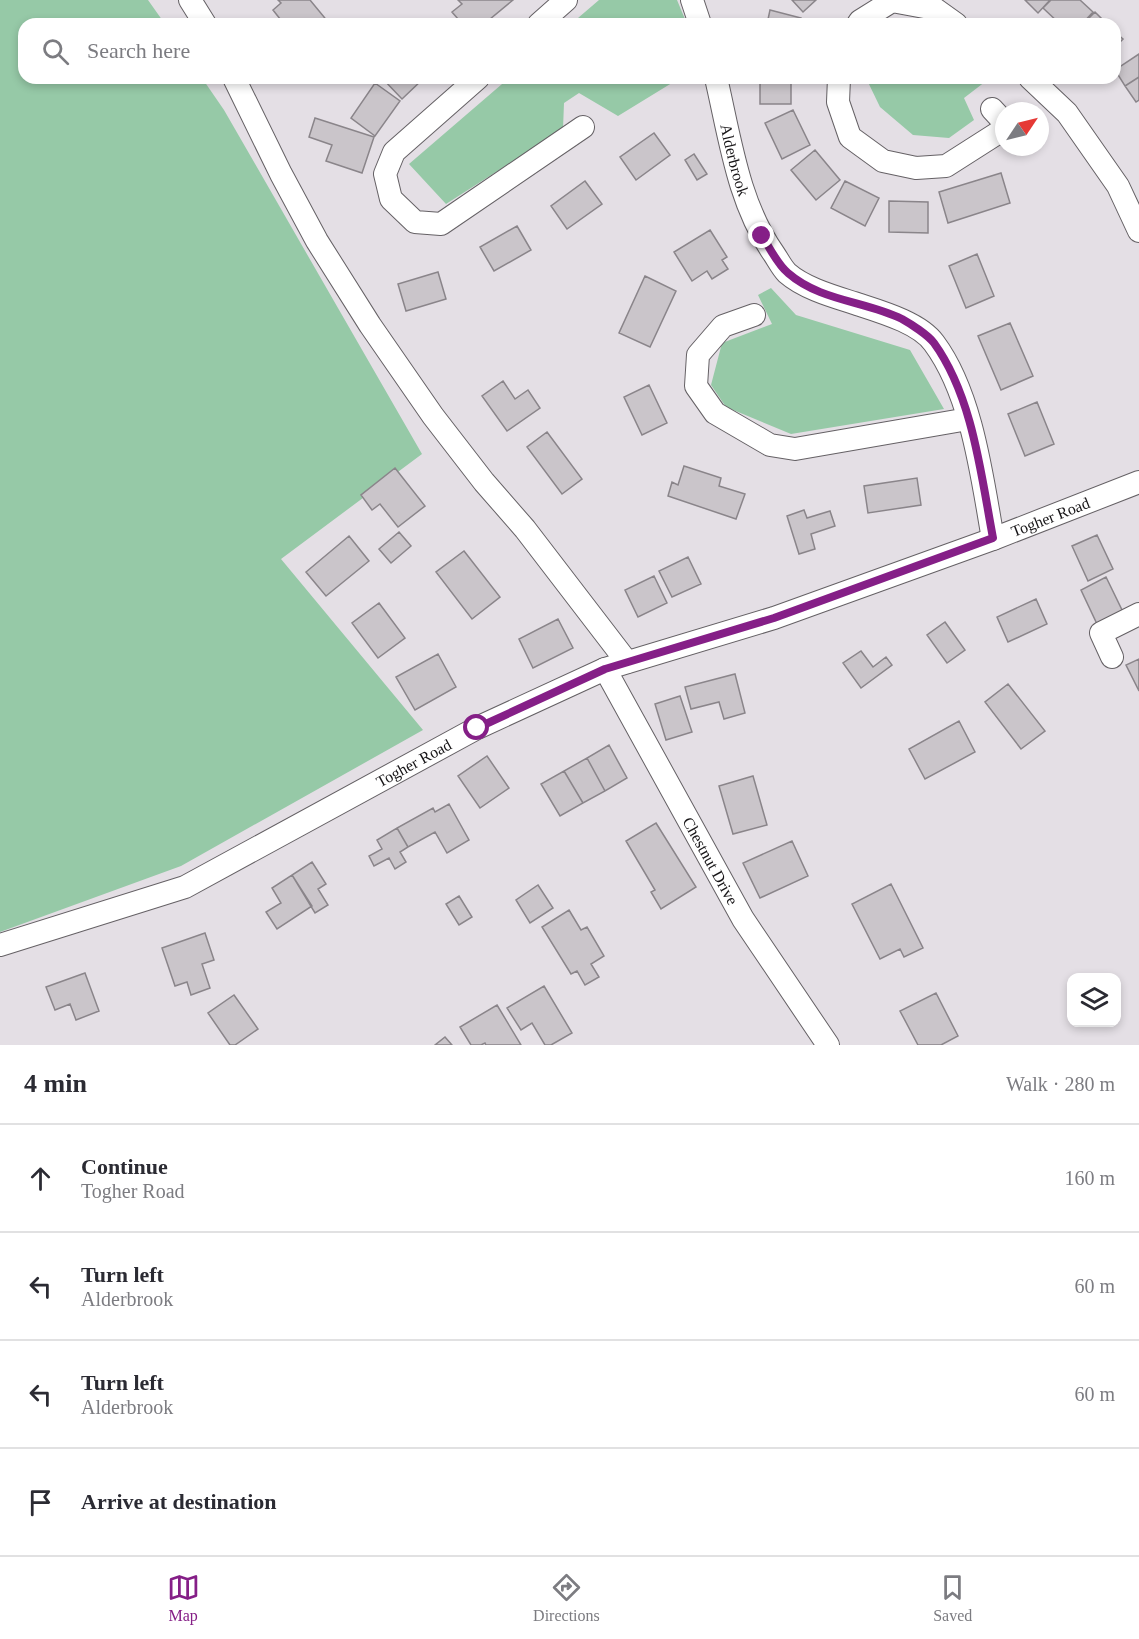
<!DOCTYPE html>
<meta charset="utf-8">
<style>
:root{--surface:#fff;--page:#f7f7f7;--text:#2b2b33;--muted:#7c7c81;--line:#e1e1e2;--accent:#851f87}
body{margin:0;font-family:"Times New Roman",serif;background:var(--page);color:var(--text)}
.controls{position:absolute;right:18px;bottom:18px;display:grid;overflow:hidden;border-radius:12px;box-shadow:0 3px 9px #0003}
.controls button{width:54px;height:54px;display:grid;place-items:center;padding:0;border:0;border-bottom:2px solid var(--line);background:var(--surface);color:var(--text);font:30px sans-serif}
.compass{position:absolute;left:995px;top:102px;width:54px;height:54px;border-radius:50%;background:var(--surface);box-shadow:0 3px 9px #0003;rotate:55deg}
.stop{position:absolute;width:18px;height:18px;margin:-14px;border:4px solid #851f87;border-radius:50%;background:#fff}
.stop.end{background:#851f87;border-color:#fff;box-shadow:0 2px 6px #0008}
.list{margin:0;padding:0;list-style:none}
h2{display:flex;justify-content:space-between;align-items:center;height:78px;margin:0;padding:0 24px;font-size:26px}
h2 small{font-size:20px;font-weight:400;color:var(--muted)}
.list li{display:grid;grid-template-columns:39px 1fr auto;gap:18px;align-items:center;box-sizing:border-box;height:108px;padding:0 24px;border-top:2px solid var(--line)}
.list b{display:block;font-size:22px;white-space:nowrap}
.list p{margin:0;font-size:20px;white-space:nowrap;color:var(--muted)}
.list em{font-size:20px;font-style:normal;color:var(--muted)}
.icon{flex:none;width:33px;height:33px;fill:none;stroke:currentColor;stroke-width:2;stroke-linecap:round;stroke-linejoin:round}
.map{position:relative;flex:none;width:1139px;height:1045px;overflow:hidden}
.search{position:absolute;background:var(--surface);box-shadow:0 3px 9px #0003;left:18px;right:18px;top:18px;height:66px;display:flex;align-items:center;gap:15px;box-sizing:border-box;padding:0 21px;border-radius:18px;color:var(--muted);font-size:22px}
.sheet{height:510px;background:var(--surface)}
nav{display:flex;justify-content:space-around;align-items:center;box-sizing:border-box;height:84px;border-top:2px solid var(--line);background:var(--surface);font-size:16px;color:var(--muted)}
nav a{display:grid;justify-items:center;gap:3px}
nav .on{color:var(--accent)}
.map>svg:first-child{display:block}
</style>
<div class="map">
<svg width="1139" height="1045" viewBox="0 0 1139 1045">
<rect width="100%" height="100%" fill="#e4dfe5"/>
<path fill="#96c9a7" d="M0 0H148L165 24H24V78H202L224 110 422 454 281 559 423 730 181 866 0 932Z
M599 0H677L687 24H571Z
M509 78H680L618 116 579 93 564 103 563 129 446 204 409 164Z
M866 78H990L964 98 974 120 949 138 913 135 880 107Z
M771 288 796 315 910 350 944 409 791 434 726 407 711 385 722 343 772 324 758 295Z"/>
<path fill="#cac5ca" stroke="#8a858a" stroke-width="1.5" d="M278 0H310L329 23 284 24 273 10 281 3Z
M458 0H513L484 24H453L458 19 452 12 462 4Z
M792 0H816L803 12Z
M1025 0H1050L1038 13Z
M1051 0H1080L1093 12 1082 24H1060L1043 8Z
M770 10 801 18 799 24H767Z
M1095 12 1107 24H1083Z
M1115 32 1123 39 1115 47Z
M1139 54V77L1125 86 1115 70Z
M1139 77V100L1136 102 1125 86Z
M382 78H424L402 99Z
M760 78H791V104H760Z
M375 83 400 101 375 136 351 118Z
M793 110 810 145 782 159 765 123Z
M315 118 374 137 362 173 326 161 332 145 309 137Z
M654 133 670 155 636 180 620 157Z
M815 150 840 180 816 200 791 170Z
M694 154 707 174 697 180 685 160Z
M1001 173 1010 203 948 223 939 192Z
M585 181 602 204 567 229 551 206Z
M845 181 879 198 865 226 831 208Z
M889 201 928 202V233L889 232Z
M517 226 531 250 494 271 480 247Z
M710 230 727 257 722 260 728 269 712 279 707 271 692 281 674 252Z
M977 254 994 296 966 308 949 266Z
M438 272 446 299 406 311 398 284Z
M645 276 676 291 650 347 619 333Z
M1010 323 1033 376 1001 390 978 336Z
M503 381 515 399 528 390 540 408 507 431 482 396Z
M649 385 667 423 642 435 624 397Z
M1037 402 1054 444 1025 456 1008 414Z
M547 432 582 479 562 494 527 447Z
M684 466 721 478 719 486 745 494 736 519 668 496 672 482 678 485Z
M395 468 425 506 398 527 380 504 372 510 361 495Z
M917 478 921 505 868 513 864 486Z
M804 510 807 518 830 511 835 526 811 534 815 549 799 554 787 516Z
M399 532 411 546 391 563 379 549Z
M1097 535 1113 569 1088 581 1072 546Z
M349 536 369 561 326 596 306 572Z
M464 551 500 597 472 619 436 572Z
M688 557 701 584 672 597 659 571Z
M654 576 667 603 638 617 625 590Z
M1106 577 1123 612 1097 624 1081 590Z
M1036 599 1047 624 1008 642 997 617Z
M379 603 405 638 378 658 352 623Z
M558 619 573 648 533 668 519 639Z
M945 622 965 650 947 663 927 635Z
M861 651 873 667 886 657 892 665 861 688 843 663Z
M438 654 456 687 415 710 396 677Z
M1139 659V691L1126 665Z
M735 674 745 713 724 719 719 702 691 709 685 687Z
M1008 684 1045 731 1021 749 985 702Z
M680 696 692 732 666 740 655 704Z
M959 721 975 752 925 779 909 749Z
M609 745 627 778 605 791 587 758Z
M487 756 509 788 480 808 458 776Z
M587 758 605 791 583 803 564 771Z
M564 771 583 803 560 816 541 784Z
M753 776 767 825 733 834 719 786Z
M449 804 469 840 447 853 435 832 408 847 397 828 433 808 435 812Z
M656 823 696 887 661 909 651 892 655 890 626 841Z
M397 828 408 847 400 852 406 862 395 869 389 858 374 866 369 856 382 849 377 840Z
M792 841 808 876 760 898 743 863Z
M312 862 326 884 318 889 328 905 315 913 292 875Z
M292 875 312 906 277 929 266 912 281 903 272 888Z
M891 884 923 948 904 957 900 949 880 959 852 904Z
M538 885 553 908 530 923 516 900Z
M459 896 472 917 459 925 446 904Z
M569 910 581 930 587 927 604 956 591 964 599 977 585 985 577 971 571 974 542 927Z
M205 933 214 960 202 964 210 988 191 995 187 982 175 986 162 948Z
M85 973 99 1011 76 1020 70 1004 55 1010 46 987Z
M544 986 572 1033 551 1045H545L532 1023 521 1030 507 1008Z
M936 993 958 1036 941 1045H918L900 1011Z
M234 995 258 1029 235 1045H230L208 1013Z
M497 1005 521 1045H486L485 1043 481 1045H471L460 1027Z
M445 1037 452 1045H435Z"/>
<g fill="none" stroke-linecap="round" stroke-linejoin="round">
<defs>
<g id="minor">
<path d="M190 0 205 24"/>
<path d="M692 0 700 24"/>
<path d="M539 24 566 0"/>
<path d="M858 24 860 21 892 1 935 9 956 24"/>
<path d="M234 78 281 174 317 241 370 325 433 416 484 482 525 529 627 662"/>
<path d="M478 78 394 152 385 174 391 199 415 222 441 224 583 127"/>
<path id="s1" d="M716 78C730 138 738 203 774 254 778 260 782 268 787 273 804 288 832 296 854 303 878 311 919 322 934 343 972 394 982 477 993 539"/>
<path d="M839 78 838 102 850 137 883 161 916 168 946 166 1004 129"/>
<path d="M1030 78 1067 113 1118 186 1139 231"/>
<path d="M992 109 1004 122"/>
<path d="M754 315 723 326 698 355 696 386 715 413 770 445 795 449 968 419"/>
<path d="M1112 657 1101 633 1139 614"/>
<path id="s2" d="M605 669 743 919 828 1045"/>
<path id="s3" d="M0 945 185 887 477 728 605 669 774 618 993 539 1139 482"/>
</g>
</defs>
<use href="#minor" stroke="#656165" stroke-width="24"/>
<use href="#minor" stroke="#fff" stroke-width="22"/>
</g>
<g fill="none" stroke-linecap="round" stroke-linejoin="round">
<path stroke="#851f87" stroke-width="8" d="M477 728 605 669 774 618 993 538C981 475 973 397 934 343 928 335 911 324 902 319 865 301 820 301 788 273 777 264 770 248 762 236"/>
</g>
<g text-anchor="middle" stroke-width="4.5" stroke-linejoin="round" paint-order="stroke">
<g font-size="16" fill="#171517" stroke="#f1ecf2">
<text dy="6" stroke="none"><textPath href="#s1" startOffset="84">Alderbrook</textPath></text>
<text dy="6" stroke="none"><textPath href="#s3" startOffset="1138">Togher Road</textPath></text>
<text dy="6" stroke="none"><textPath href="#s3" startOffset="454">Togher Road</textPath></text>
<text dy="6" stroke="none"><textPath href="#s2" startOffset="219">Chestnut Drive</textPath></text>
</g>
</g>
</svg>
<div class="controls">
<button><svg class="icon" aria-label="layers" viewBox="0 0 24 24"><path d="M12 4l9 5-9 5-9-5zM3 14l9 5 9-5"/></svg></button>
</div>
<svg class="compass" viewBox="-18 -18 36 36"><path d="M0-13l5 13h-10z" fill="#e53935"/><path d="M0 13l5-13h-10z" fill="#7c7c81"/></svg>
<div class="stop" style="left:477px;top:728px"></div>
<div class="stop end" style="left:762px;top:236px"></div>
<div class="search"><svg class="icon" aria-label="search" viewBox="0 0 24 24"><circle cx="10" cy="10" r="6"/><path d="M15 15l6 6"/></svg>Search here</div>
</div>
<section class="sheet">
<h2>4 min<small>Walk · 280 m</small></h2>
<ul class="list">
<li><svg class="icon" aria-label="ahead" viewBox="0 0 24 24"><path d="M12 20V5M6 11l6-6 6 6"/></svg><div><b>Continue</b><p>Togher Road</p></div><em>160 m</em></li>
<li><svg class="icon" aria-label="left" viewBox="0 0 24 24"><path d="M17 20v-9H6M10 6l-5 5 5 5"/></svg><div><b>Turn left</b><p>Alderbrook</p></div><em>60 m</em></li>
<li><svg class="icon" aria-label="left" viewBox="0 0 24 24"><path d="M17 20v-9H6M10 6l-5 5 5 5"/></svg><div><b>Turn left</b><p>Alderbrook</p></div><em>60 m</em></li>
<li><svg class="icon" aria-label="arrive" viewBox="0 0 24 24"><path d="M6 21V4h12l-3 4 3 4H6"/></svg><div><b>Arrive at destination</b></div></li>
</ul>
</section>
<nav>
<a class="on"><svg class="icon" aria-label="map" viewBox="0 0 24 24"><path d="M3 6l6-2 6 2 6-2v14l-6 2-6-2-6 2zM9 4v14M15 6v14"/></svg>Map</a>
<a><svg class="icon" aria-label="directions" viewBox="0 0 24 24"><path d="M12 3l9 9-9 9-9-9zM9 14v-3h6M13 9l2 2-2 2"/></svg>Directions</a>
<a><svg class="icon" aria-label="saved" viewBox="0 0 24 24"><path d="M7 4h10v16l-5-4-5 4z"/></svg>Saved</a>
</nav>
